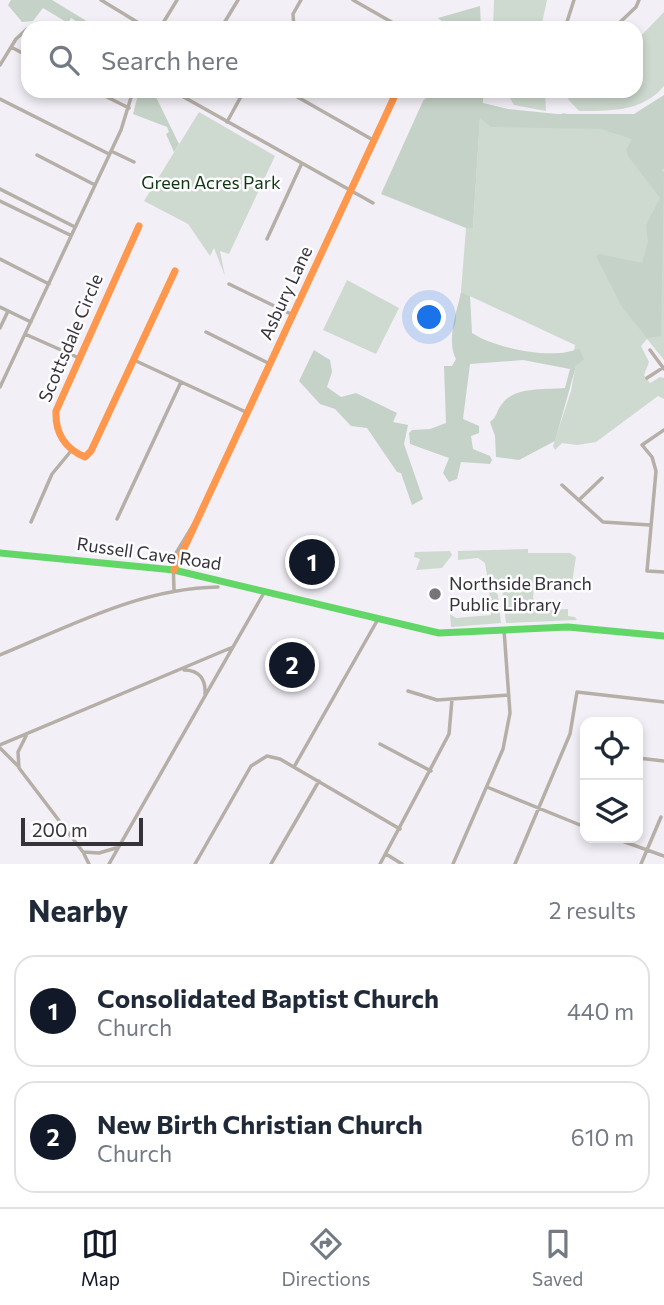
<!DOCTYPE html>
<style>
:root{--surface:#fff;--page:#f6f6f7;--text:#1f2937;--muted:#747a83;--line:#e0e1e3;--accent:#111827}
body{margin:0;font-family:Commissioner,sans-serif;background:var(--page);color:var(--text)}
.controls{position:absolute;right:21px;bottom:21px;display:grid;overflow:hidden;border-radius:14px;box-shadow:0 4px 10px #0003}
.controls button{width:63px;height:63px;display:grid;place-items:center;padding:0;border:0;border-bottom:2px solid var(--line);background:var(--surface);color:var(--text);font:35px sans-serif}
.scale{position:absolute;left:21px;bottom:18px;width:122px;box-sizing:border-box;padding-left:7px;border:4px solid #353338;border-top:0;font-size:19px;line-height:24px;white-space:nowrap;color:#353338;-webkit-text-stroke:5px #fdfcfe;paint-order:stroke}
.you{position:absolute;left:430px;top:318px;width:24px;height:24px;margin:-18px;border:5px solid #fff;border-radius:50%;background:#1a73e8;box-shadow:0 0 0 10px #1a73e833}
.badge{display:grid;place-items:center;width:46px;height:46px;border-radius:50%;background:var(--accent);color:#fff;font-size:23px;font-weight:700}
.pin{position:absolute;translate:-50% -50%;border:4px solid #fff;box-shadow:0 2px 7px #0006}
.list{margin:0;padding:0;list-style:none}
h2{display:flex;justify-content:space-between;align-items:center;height:91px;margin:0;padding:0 28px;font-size:30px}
h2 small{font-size:23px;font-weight:400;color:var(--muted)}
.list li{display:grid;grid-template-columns:46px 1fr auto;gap:21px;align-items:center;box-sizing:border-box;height:112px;margin:0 14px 14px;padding:0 14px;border:2px solid var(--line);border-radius:21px}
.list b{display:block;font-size:26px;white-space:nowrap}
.list p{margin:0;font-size:23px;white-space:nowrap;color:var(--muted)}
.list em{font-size:23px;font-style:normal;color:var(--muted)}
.icon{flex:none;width:38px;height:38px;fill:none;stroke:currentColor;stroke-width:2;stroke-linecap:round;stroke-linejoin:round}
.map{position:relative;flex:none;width:664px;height:864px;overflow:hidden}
.search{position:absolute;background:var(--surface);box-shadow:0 4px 10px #0003;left:21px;right:21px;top:21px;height:77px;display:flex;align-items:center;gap:18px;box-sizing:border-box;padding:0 24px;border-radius:21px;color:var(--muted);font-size:26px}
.sheet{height:343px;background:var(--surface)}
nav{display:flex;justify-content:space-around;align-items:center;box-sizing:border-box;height:98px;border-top:2px solid var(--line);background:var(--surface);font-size:19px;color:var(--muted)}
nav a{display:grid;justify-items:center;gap:4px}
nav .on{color:var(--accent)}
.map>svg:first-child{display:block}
</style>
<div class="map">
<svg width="664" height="864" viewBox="0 0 664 864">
<rect width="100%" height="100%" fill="#f2eff6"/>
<path fill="#cedad0" d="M494 0H547L541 28H493Z
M664 12V86C643 112 609 111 579 111L568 99 576 91H636V41Z
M506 91H545L546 111 514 105Z
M199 112 275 156 229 254 220 251 225 276 214 248 210 256 188 224 144 201Z
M562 113 664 127V360L647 339 641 346 649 362 644 375 650 383 660 377 664 378V399L658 396 596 442 577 445 562 443 555 450 553 446 571 391 579 348 574 351 575 345 461 292 466 228H473L480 117 560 128Z
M347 280 399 308 376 354 323 330Z
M528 549V553H570L576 557 571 589 547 587 546 584 534 588 533 598 539 605H549L550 610 568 609V616L575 617 577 620 506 623 502 589 488 581 485 563 478 558 458 560V551Z
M450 551 452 555 442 568 416 570 420 559 414 557 415 552Z
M494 590 498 595 501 623 451 627 450 614 456 618 491 615 489 592Z"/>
<path fill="#c5d2c7" d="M11 0H52L98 28H87L71 18 68 23 43 8 33 21 22 22 8 5Z
M480 6 481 28H450L438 18Z
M139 91H157L155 95 179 144 174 152 166 134 169 132 167 127 133 114Z
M432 91H483V103L508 109 557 114H634L664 95V168L661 170 664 173 661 336 647 338 622 307 596 256 600 254 642 263 648 242 646 225 660 198 628 156 626 150 632 139 601 129 491 127 480 118 473 228H466L381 194 423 101Z
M461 292 470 296 472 333C494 348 556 361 579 348L584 359 576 366 555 441 519 460 496 457 495 436 490 422C498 416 496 411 502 404 515 386 545 390 565 388L570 369 523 360 470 364 463 419 479 426V433L471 436 473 449 490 456 492 460 490 464 461 462 457 479 449 482 443 473 449 458 410 444 409 433 412 430 430 429 446 423 444 366H452L456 359C446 341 457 311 461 292Z
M314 350 330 360 332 372 327 387 341 397 356 393 397 413 393 422 408 425 404 444 423 499 412 505 401 473 397 472 367 428 351 426 335 409 320 404 299 381Z"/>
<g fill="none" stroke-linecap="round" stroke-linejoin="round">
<path stroke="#b5afa7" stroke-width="3.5" d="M101 0 147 28
M353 0 402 28
M160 28 177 0
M221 28 238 0
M294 28 293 14 301 0
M443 28 446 25
M565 28 574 0
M614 28 636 7 639 0
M11 47 28 56
M0 65 16 39 27 29
M95 91 129 108
M173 91 373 203
M287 91 373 140
M0 99 109 154
M227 122 244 91
M111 151 134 162
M37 155 95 185
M0 189 75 227
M0 201 70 235
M267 239 301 165
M0 259 49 284
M229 284 293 315
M0 307 31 322
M0 328 8 311
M206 332 270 364
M25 334 79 358
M650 350 664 369
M134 360 248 413
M647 378 664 367
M0 387 121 130 133 91
M664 430 642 445 652 457 656 471 647 571 664 572
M562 485 603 522 650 525
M579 500 602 478
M117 519 181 382
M31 522 52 474 71 451
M174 590 173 558 203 509
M0 655C70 626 141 588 218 587
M184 670C199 670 206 679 205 694
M408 691 437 700 509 695
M26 736 18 752 19 768 83 852 99 853 116 848
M380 744 431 771
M0 745 233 647
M0 748 18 766
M638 758 664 761
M294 767 377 621
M487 787 585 827
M614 838 664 856
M84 854 89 864
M386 854 402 864
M109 864 265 591
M195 864 251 766 267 756 280 759 400 829
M271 864 319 781
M380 864 449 734 452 699
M453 864 503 749 510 713 504 630
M515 864 570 734 577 692 664 702
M641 864 661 817"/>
<path stroke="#63d668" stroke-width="7" d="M0 553 174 570 439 633 568 627 664 636"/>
<path stroke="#ff974d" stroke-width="7" d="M139 226 56 411C55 433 65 449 85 457L91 451 175 271
M174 570 397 91"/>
</g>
<circle fill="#77757a" stroke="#fdfcfe" stroke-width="2.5" cx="435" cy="594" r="7"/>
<g text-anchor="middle" stroke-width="5" stroke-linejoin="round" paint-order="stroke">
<g font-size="18" fill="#0e3611" stroke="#fdfcfe">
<text x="211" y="189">Green Acres Park</text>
</g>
<g font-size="18" fill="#353338" stroke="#fdfcfe">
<text transform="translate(286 293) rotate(-65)" y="6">Asbury Lane</text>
<text transform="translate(71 338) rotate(-67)" y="6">Scottsdale Circle</text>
<text transform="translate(149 554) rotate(8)" y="6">Russell Cave Road</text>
</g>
<g font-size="18" fill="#353338" stroke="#fdfcfe" text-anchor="start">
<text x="449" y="590">Northside Branch<tspan x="449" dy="21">Public Library</tspan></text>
</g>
</g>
</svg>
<div class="controls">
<button><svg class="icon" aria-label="locate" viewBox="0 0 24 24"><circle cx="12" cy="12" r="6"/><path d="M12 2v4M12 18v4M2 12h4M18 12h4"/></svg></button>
<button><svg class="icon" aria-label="layers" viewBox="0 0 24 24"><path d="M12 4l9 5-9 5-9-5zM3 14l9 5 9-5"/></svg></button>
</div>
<div class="scale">200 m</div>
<div class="you"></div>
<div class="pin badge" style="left:312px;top:562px">1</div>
<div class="pin badge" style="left:292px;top:665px">2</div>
<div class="search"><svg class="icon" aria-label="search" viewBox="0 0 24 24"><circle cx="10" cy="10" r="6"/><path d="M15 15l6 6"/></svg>Search here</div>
</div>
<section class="sheet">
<h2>Nearby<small>2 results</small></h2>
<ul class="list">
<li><span class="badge">1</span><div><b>Consolidated Baptist Church</b><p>Church</p></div><em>440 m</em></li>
<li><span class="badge">2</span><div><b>New Birth Christian Church</b><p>Church</p></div><em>610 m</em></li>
</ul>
</section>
<nav>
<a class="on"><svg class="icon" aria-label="map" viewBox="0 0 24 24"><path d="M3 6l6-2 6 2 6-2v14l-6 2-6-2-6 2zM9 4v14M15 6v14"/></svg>Map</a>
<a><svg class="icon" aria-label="directions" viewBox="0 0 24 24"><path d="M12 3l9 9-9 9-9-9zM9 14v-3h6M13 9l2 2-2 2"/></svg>Directions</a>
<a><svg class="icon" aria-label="saved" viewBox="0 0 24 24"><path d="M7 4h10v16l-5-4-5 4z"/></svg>Saved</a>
</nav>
